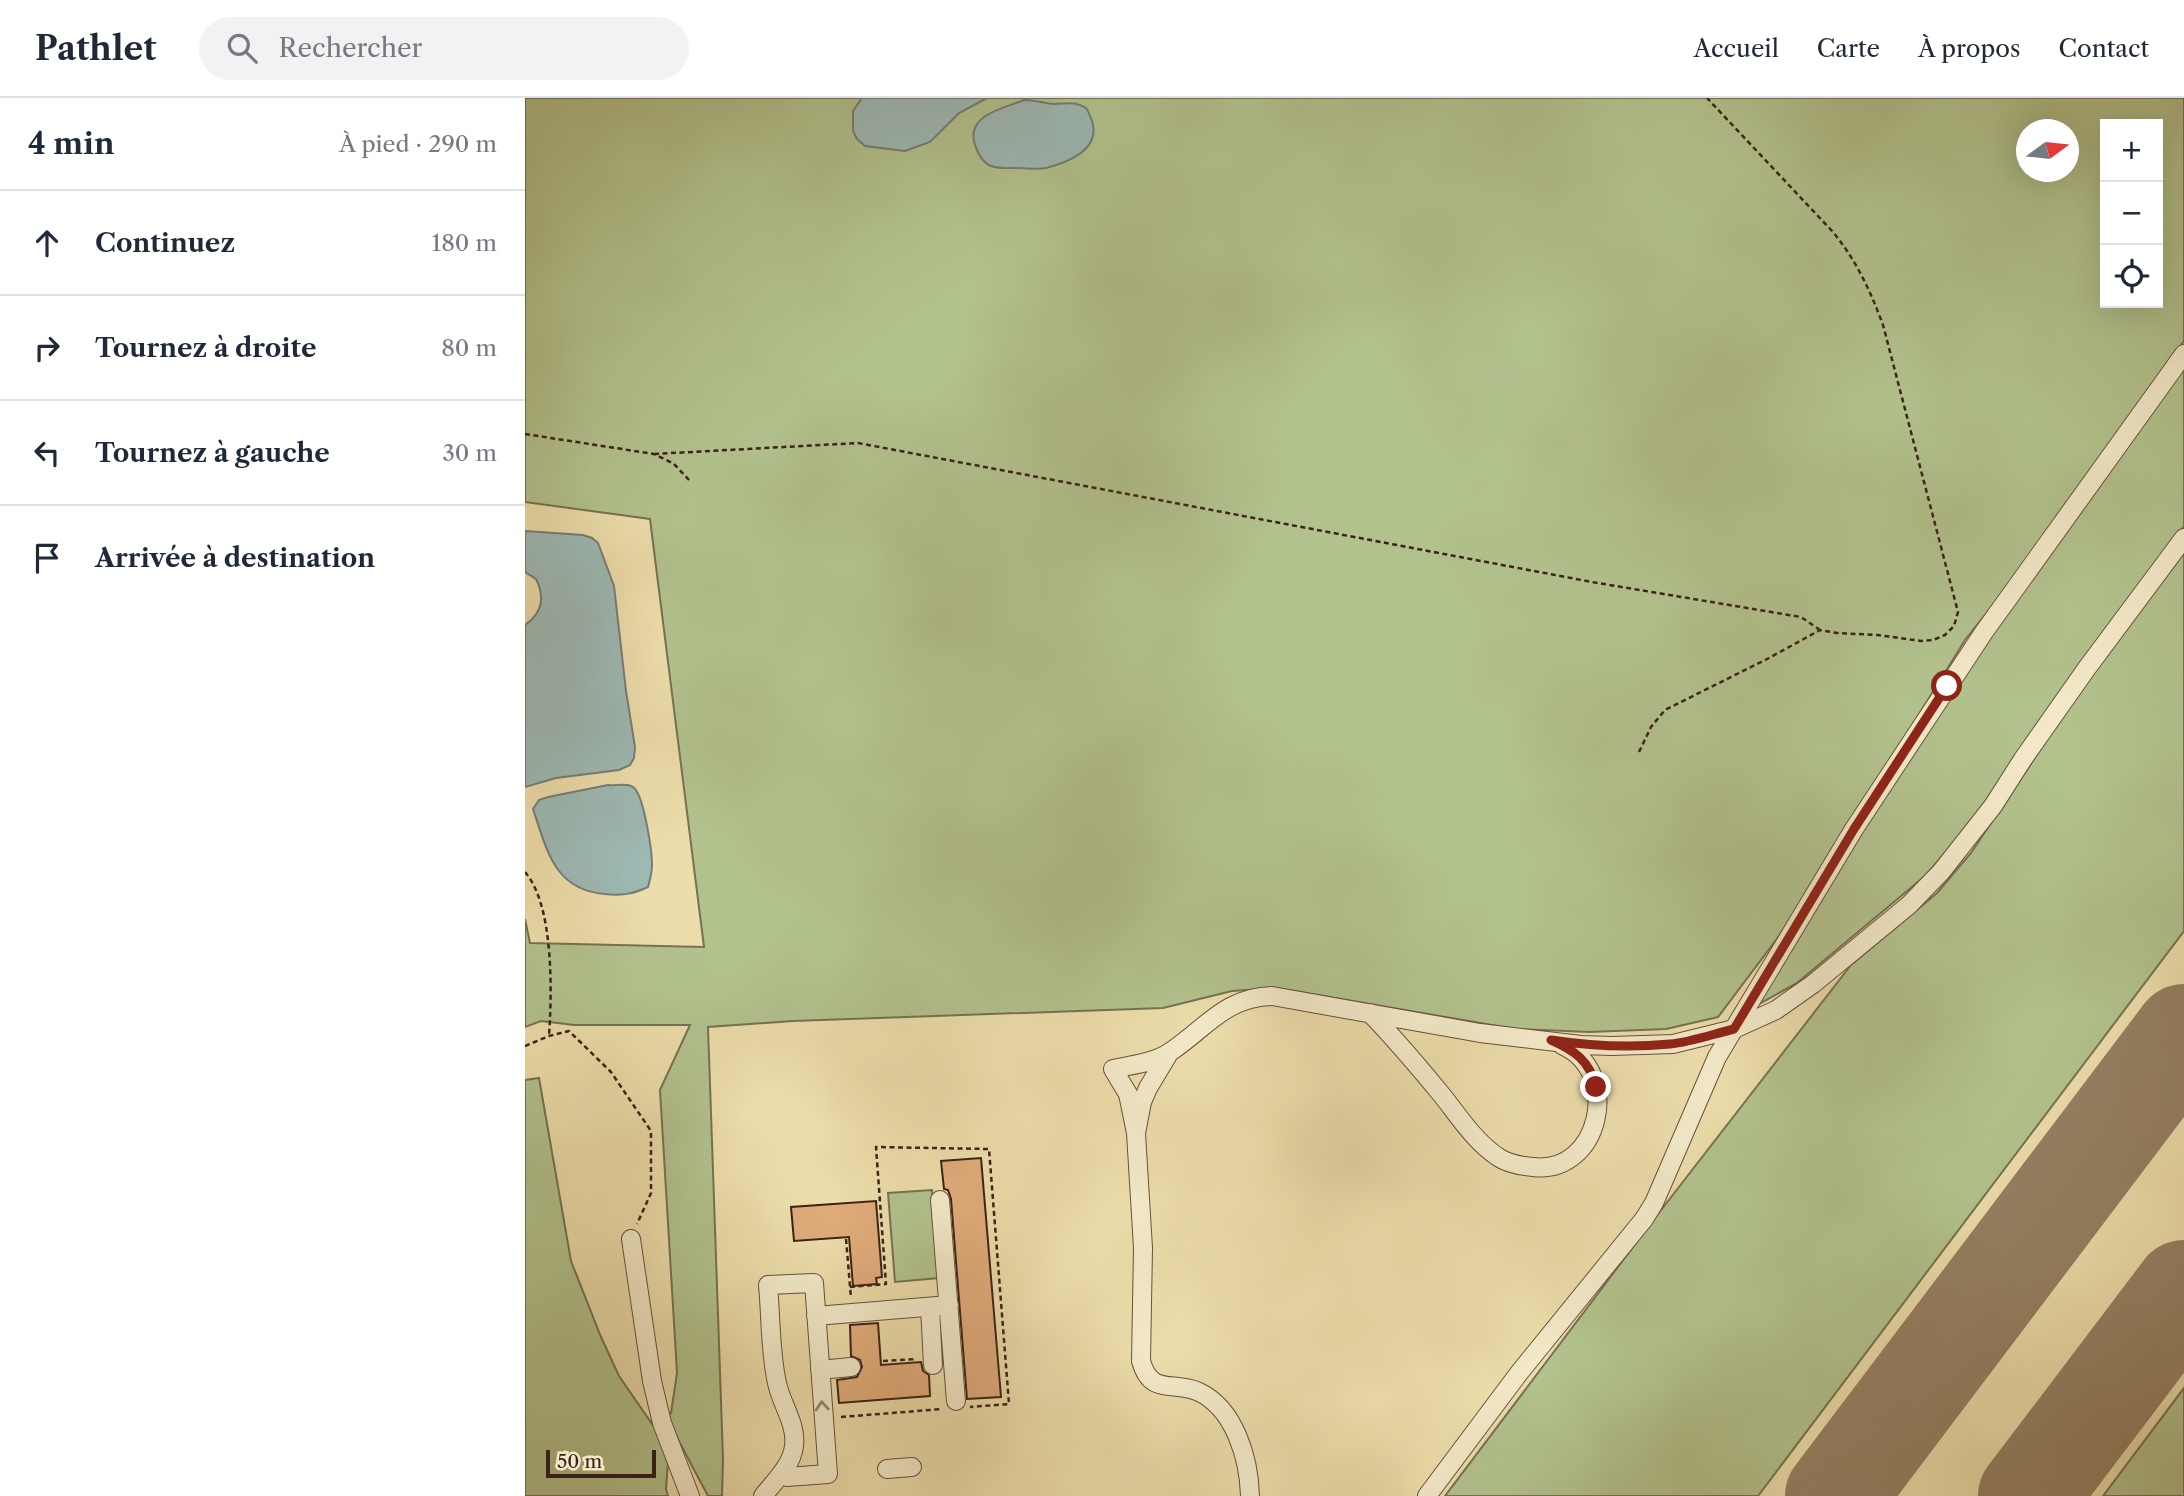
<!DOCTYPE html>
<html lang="fr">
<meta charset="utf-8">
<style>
:root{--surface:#fff;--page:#f2f2f3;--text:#1f2937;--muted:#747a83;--line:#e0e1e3}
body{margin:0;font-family:"Libre Caslon Text",serif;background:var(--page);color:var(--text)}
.controls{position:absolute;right:21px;top:21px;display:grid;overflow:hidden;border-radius:0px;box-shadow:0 7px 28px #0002}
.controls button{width:63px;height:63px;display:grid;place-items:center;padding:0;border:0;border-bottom:2px solid var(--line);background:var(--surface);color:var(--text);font:35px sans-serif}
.compass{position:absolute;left:1491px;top:21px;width:63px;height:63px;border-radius:50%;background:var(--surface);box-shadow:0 7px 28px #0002;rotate:75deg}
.scale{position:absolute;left:21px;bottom:18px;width:110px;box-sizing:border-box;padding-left:7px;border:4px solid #3b2219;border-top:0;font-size:19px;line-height:24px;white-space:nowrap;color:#3b2219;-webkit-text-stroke:5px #f3e9c8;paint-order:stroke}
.stop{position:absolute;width:21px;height:21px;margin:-16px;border:5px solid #8f2418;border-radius:50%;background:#fff}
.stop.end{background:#8f2418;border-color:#fff;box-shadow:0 2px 7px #0008}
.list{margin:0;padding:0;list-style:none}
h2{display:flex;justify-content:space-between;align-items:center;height:91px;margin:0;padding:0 28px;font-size:30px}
h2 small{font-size:23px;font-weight:400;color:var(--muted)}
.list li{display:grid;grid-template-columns:46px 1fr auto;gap:21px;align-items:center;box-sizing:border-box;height:105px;padding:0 28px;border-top:2px solid var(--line)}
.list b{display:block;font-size:26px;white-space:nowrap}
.list em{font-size:23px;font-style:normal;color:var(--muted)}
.icon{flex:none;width:38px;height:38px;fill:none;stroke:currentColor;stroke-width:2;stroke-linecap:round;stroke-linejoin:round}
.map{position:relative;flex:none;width:1659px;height:1398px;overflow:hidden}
header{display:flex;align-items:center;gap:42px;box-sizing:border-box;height:98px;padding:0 35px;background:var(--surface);border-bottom:2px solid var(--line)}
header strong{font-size:33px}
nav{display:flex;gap:38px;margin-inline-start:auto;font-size:24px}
.search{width:490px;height:63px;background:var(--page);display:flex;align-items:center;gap:18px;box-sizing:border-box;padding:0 24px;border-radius:38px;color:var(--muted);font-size:26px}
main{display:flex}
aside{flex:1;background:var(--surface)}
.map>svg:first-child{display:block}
</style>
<header>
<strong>Pathlet</strong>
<div class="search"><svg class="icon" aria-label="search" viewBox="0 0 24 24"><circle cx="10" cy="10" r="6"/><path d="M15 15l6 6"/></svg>Rechercher</div>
<nav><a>Accueil</a><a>Carte</a><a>À propos</a><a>Contact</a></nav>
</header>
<main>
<aside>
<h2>4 min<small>À pied · 290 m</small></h2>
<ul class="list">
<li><svg class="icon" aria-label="ahead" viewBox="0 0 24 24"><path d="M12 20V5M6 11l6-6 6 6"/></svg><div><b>Continuez</b></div><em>180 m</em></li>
<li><svg class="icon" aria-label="right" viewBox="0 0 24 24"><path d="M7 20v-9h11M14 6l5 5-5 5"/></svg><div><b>Tournez à droite</b></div><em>80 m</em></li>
<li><svg class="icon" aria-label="left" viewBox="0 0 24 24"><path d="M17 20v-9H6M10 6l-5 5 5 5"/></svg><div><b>Tournez à gauche</b></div><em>30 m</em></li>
<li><svg class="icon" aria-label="arrive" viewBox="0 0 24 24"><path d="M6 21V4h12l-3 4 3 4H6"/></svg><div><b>Arrivée à destination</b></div></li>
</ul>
</aside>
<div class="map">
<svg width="1659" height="1398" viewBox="0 0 1659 1398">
<rect width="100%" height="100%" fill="#ecddaa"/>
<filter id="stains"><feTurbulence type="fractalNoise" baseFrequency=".00286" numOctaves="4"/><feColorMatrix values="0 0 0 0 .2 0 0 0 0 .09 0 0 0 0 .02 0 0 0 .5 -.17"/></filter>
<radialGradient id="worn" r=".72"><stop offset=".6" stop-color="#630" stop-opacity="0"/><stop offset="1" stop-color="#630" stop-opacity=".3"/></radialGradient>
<path fill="#b2c28d" stroke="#767253" stroke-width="2" fill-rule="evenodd" d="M0 0H1659V243L1476 497 1440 542 1272 814 1193 919 1141 931 1064 934 990 931 752 890 707 893 638 910 268 923 183 929 198 1361 197 1398H183L141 1319 146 1315 152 1275 135 992 165 927H49L16 923 0 929V821L5 845 179 849 125 421 0 404ZM1580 26H1633V205H1580ZM1502 32H1544V74H1502Z
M1659 256V428L1498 650 1460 709 1400 778 1272 885 1225 911 1369 668Z
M1659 450V833L1233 1398H920L1133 1116 1326 867 1412 795 1446 755 1566 576Z
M14 980 46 1163 76 1239 94 1278 136 1339 143 1364 141 1391 143 1398H0V982Z
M407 1092 414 1180 370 1184 363 1095Z
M1659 1290V1398H1578Z"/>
<path fill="#9db9b4" stroke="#767d76" stroke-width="2" d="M337 0H462L434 15 405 44 380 53 340 48 332 41 328 33V13Z
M499 2C510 2 519 5 529 6 542 6 550 2 562 11 564 16 567 21 568 27 573 53 541 65 521 70 512 72 502 70 494 70 485 70 475 71 466 68 458 65 453 56 450 47 440 17 479 10 499 2Z
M0 433 58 437 67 440 73 445 89 488 101 593 110 649 109 660 105 667 94 672 31 680 0 689V527C17 515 20 499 11 481L0 474Z
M83 687C91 688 105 684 110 691 119 701 127 752 127 767 127 774 125 782 123 789 108 796 96 798 80 796 29 792 22 752 8 711L14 702 23 699Z"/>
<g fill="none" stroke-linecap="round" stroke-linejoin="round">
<path stroke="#948062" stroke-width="100" d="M1310 1398 1659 936
M1503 1398 1659 1192"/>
</g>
<path fill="#e0ab7a" stroke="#3b2219" stroke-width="2" d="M456 1060 476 1299 442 1301 426 1101 423 1092 419 1091 416 1063Z
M351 1103 357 1179 351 1180 352 1186 328 1188 324 1139 269 1143 266 1109Z
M353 1225 356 1267 396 1264 398 1273 404 1277 405 1298 314 1305 312 1282 332 1279 337 1269 335 1262 326 1258 325 1227Z"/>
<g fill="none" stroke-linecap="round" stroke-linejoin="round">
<defs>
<path id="minor" d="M845 915C870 941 893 968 916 996 933 1017 949 1043 973 1059 983 1066 996 1068 1008 1069 1075 1077 1098 974 1037 947
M644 955 623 990 617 1004 611 1035 618 1150 616 1263C626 1299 649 1282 674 1294 710 1311 724 1361 725 1398
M611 1035 603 996 588 971C606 967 629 965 645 954 680 931 700 899 747 898L955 935 1056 947 1087 948 1148 946 1209 931 1251 912 1288 886 1384 807 1416 774 1468 708 1498 661 1562 570 1659 440
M415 1102 431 1303
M106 1141 127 1283 137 1325 165 1398
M405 1209 408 1267
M291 1218 424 1207
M295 1272 326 1269
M362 1371 387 1369
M238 1398C250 1383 267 1367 269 1348 272 1326 256 1306 252 1285 245 1254 246 1219 243 1187L289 1185 303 1376 262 1379 256 1376
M902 1398 994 1275 1119 1121 1129 1105 1192 959 1329 731 1459 534 1659 256"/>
</defs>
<use href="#minor" stroke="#67513d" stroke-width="20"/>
<path stroke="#3b2219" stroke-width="2.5" stroke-dasharray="5 3.5" stroke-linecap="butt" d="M0 336 129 356 149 366 164 382
M129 356 333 345 1067 484 1276 519 1295 532
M1114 654 1126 629 1140 612 1244 560 1295 532 1312 535 1353 537 1396 543 1408 542 1420 537 1429 528 1433 514 1358 227C1345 192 1331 162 1308 134L1182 0
M0 774C29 807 27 895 24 938
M0 948 24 938 44 933 86 974 126 1033V1095L112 1126
M321 1141 326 1200
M325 1189 361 1186 351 1049 464 1051 484 1306 445 1309
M358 1263 391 1261
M316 1319 417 1311"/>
<use href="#minor" stroke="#f3e9c8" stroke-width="18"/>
</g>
<defs><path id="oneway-chevron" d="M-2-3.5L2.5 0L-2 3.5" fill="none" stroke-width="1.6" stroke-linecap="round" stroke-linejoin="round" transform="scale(1.75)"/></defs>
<use stroke="#978670" href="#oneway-chevron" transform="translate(297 1308) rotate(-94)"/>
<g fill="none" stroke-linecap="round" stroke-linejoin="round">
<path stroke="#8f2418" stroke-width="9" d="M1071 989C1065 963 1049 952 1026 942 1065 948 1105 950 1145 946 1166 944 1188 936 1209 931L1329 731 1422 588"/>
</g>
<rect width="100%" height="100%" filter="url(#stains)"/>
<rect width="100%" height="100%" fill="url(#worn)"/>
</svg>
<div class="controls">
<button>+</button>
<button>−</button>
<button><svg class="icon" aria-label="locate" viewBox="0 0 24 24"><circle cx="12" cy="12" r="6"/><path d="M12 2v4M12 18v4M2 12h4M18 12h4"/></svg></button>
</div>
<svg class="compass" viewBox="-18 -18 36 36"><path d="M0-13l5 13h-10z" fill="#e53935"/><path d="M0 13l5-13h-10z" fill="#747a83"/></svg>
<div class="scale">50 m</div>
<div class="stop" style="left:1422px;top:588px"></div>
<div class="stop end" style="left:1071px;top:989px"></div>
</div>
</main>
